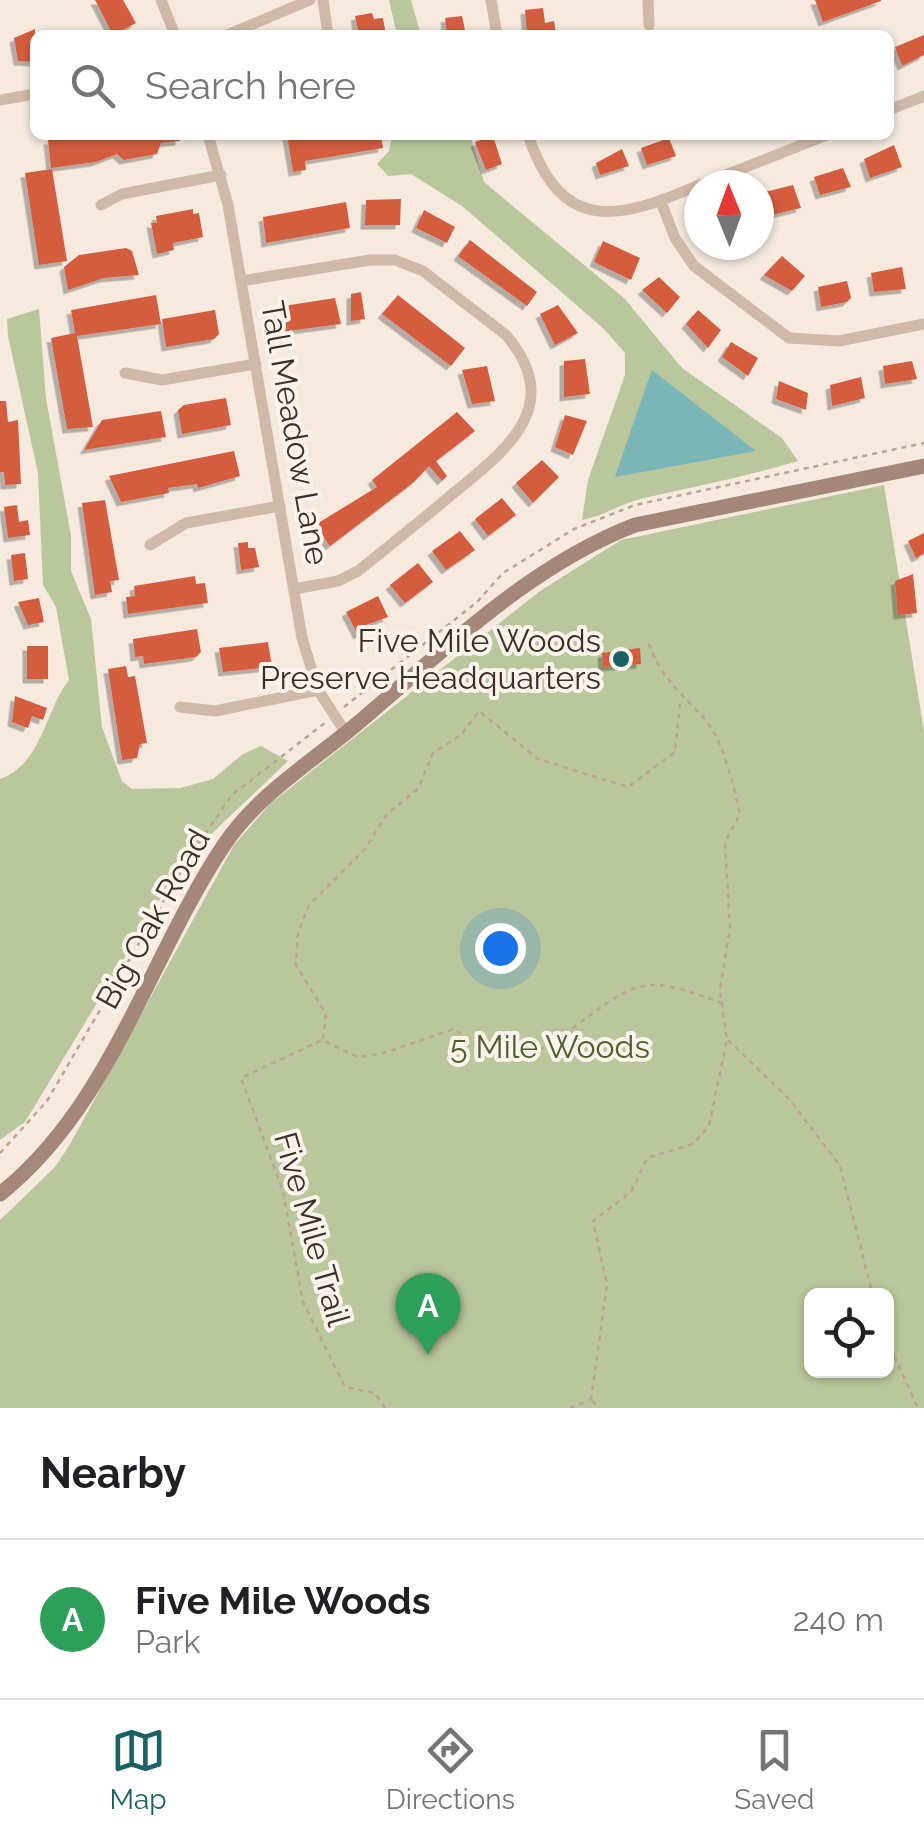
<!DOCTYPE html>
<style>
:root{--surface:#fff;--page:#f6f6f6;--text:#202124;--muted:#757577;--line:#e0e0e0;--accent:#196164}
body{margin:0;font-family:Raleway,sans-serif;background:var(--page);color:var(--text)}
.controls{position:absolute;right:30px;bottom:30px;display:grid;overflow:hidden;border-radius:15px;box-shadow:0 2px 8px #0004}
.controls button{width:90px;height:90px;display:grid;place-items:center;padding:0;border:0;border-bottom:2px solid var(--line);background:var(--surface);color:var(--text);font:50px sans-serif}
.compass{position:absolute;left:684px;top:170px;width:90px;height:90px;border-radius:50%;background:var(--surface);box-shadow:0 2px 8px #0004;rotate:359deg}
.you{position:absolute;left:500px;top:948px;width:35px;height:35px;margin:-25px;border:8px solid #fff;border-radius:50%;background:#1a73e8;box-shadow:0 0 0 15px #1a73e833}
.badge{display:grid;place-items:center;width:65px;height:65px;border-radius:50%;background:var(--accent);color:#fff;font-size:32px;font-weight:700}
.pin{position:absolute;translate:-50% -82px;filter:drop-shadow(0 2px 5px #0008)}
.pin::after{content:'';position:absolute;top:52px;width:35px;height:30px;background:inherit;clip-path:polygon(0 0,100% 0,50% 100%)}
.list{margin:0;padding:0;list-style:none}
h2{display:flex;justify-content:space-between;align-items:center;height:130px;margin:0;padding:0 40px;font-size:42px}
h2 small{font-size:32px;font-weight:400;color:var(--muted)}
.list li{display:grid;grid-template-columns:65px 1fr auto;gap:30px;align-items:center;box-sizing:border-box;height:160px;padding:0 40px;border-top:2px solid var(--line)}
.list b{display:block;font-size:38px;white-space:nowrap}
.list p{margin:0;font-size:32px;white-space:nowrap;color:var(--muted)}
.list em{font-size:32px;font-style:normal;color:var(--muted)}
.icon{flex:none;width:55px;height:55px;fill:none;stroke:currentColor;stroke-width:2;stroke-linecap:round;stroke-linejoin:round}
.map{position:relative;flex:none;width:924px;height:1408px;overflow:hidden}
.search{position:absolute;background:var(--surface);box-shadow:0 2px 8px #0004;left:30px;right:30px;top:30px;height:110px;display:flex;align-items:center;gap:25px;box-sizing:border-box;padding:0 35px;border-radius:15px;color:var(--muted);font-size:38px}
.sheet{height:290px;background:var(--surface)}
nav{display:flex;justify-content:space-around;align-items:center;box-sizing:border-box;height:140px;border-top:2px solid var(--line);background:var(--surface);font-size:28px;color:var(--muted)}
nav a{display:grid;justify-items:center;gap:5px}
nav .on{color:var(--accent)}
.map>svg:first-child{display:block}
</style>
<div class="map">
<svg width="924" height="1408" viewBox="0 0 924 1408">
<defs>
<filter id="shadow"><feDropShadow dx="-4.5" dy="4.5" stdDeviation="0" flood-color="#0004"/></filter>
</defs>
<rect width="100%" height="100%" fill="#f6eadf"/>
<path fill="#bac79c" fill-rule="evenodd" d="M389 0H411L421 35H397Z
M392 135H470L484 182 624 298 682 368 782 438 798 461C745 477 693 487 640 499 620 504 604 516 582 520L588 480 625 375V353L604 329 462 206 411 174 388 176 377 164 389 151Z
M39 309 46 398 71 536V571L91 619 102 727 122 781 132 789 180 788 213 779 243 754 261 746 288 761 183 861 25 1122 0 1140V779C43 763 44 712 69 680L56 607 43 585 38 473 8 336 7 319Z
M884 485 924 731V1408H0V1220L55 1167 69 1146 234 845 271 803 540 591 621 540ZM812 1296H886V1370H812Z"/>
<path fill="#7ab6b7" d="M652 369V370L756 451 615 477Z"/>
<path fill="#d45d3f" filter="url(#shadow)" d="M95 0H123L136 23 113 35Z
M815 0H881V1L823 22Z
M543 8 545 23 554 21 556 33 527 35 525 10Z
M372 13 374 19 383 18 386 35H359L355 16Z
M462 16 466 35H447L445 18Z
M35 29V62L18 61 14 38Z
M924 35V55L902 66 895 47Z
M87 135H180V141L161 143 157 154 124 160 117 154 96 162 51 168 48 140Z
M287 135H381L383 148 305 161 306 170 293 172Z
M493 136 502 164 486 170 475 142Z
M669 138 676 156 647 165 641 148Z
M894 145 902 167 870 178 864 159Z
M622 149 629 166 600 175 596 163Z
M843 168 851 187 820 195 814 177Z
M52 169 67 261 39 265 25 173Z
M793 185 801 208 768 216 761 193Z
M401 199 400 225H365L366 200Z
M346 202 350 228 266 243 263 217Z
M193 209V214L199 213 203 237 173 243 174 250 157 254 151 223H157L156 216Z
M424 210 455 227 447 243 416 228Z
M470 240 537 292 527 306 458 256Z
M603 241 640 258 631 280 594 262Z
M126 248 132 251 139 275 104 278 68 290 64 267 79 255Z
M782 256 805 276 792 291 764 275Z
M902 267 906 289 874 292 871 273Z
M659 277 680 297 667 313 642 290Z
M847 281 851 298 847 302 821 307 818 287Z
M361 292 365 319 351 321V294Z
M156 295 161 324 77 336 93 427 67 429 51 338 75 333 71 310Z
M398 295 465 348 451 366 382 314Z
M335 298 341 324 281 332 277 307Z
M558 305 578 333 555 345 540 314Z
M215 310 219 334 214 339 166 347 162 319Z
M698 310 721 330 708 348 686 324Z
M731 342 758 358 748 376 722 357Z
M585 359 590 394 564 397V361Z
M912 361 917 379 885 384 883 366Z
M487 366 495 401 472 404 462 370Z
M861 377 865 398 832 406 830 385Z
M779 381 808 393 806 410 776 399Z
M226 398 231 425 182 434 178 410 184 405Z
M0 401H6L8 422 18 420 21 484 5 485 4 472H0Z
M161 411 166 437 84 450 102 420Z
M457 412 475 431 436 461 447 476 442 481 429 466 414 482 330 546 315 525 377 487 372 480Z
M565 415 587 421 573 455 555 447Z
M234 451 240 476 198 488 197 484 168 488 169 493 121 502 109 476Z
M542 460 559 477 533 503 516 483Z
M502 498 516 515 488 536 475 519Z
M105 500 119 580 110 581 112 592 95 595 82 503Z
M17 505 19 522 28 520 30 535 8 538 4 507Z
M460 531 475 550 446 570 432 551Z
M924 533V554L916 558 908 541Z
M248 542V548H255L259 567 241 570 238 543Z
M25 553 28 579 14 581 11 555Z
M418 563 433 582 405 603 390 585Z
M913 574 917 613 898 615 895 581Z
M195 576 196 584 205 583 208 603 128 614 126 597 135 596 134 586Z
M378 596 388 617 366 625 368 629 358 635 346 612Z
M39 598 44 622 28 625 18 602Z
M197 629 201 652 196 657 144 664 143 656 135 657 133 639Z
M268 642 272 667 223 672 219 648Z
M27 646H48V679H27Z
M640 648 641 664 603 667 602 653Z
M126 666 128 677 135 676 147 743 140 744 137 758 122 760 108 669Z
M15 696 47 708 43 720 32 716 28 728 12 722Z"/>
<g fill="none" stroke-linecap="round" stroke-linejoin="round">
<path stroke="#bca392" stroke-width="2.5" stroke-dasharray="5 5" stroke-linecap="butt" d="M344 707 477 602 503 573 574 529 635 505 924 443
M323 1039 326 1014 296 965 298 933 309 905 364 850 388 813 418 789 433 753 461 735 479 711 538 759 628 787 675 752 680 702
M728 1040 790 1100 840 1166 873 1296
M0 1153 47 1101 188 859 232 795 326 722
M886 1338 918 1408
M591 1400 607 1284 593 1221 631 1192 647 1158 693 1144 709 1126 727 1039 720 989 730 928 725 842 740 814C733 785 724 741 704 718 680 692 661 678 648 642
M592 1401 599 1408
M385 1408 375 1393 345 1387 303 1302 283 1191 241 1078 322 1040 358 1057 384 1053 454 1029C466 1037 480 1048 494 1054 548 1075 601 984 654 985 676 985 701 996 722 1003
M570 1408 590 1400"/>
<path stroke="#d0b9a8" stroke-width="11" d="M161 0 175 35
M323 0 328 35
M491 0 497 35
M648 0 649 25
M227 35 310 0
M0 100 35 94
M889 110 924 96
M208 135 228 205 302 638 318 690 346 733
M528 135C562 235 618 220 699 185
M700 185 827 135
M661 202 675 238 694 266 789 338 839 341 924 324
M101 205 122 194 221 175
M241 281 370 260H395L423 271 506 335C568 408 502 453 449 497 419 522 388 547 358 571L338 581 294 589
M125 373 162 380 256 364
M150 545 186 523 280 506
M180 707 215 711 318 690"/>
<path stroke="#a48779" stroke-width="15" d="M0 1194C111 1106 148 959 224 845 258 794 312 762 358 723 444 650 529 566 635 525L924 466"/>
</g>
<circle fill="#196164" stroke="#fcf4ec" stroke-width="4" cx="621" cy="659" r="10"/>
<g text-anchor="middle" stroke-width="8" stroke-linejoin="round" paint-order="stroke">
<g font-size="32" fill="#3c2f29" stroke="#fcf4ec">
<text transform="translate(295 433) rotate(80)" y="11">Tall Meadow Lane</text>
<text transform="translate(153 919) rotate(-61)" y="11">Big Oak Road</text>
<text transform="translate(312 1229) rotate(74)" y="11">Five Mile Trail</text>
</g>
<g font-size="32" fill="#3c2f29" stroke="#fcf4ec" text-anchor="end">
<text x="601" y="652">Five Mile Woods<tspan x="601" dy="37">Preserve Headquarters</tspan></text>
</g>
<g font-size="32" fill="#4d5e2a" stroke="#fcf4ec">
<text x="550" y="1058">5 Mile Woods</text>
</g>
</g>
</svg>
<div class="controls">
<button><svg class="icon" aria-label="locate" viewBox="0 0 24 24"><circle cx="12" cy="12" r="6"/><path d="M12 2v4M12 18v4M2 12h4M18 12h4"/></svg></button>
</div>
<svg class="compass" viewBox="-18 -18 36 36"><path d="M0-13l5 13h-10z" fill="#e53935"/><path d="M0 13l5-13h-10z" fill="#757577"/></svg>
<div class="you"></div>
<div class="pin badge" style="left:428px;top:1355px;background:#2e9e5b">A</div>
<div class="search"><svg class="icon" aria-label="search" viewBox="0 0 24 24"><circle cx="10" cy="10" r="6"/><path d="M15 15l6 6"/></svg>Search here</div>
</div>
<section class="sheet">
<h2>Nearby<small></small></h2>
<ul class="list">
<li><span class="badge" style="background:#2e9e5b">A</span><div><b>Five Mile Woods</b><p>Park</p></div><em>240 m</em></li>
</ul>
</section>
<nav>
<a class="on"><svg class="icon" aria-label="map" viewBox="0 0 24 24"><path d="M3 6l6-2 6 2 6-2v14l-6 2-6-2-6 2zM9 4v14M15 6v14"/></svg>Map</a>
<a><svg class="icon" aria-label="directions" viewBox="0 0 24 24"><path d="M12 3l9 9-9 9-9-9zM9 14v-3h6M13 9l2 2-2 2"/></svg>Directions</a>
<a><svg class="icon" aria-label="saved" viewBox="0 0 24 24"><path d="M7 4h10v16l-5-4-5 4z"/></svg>Saved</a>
</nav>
